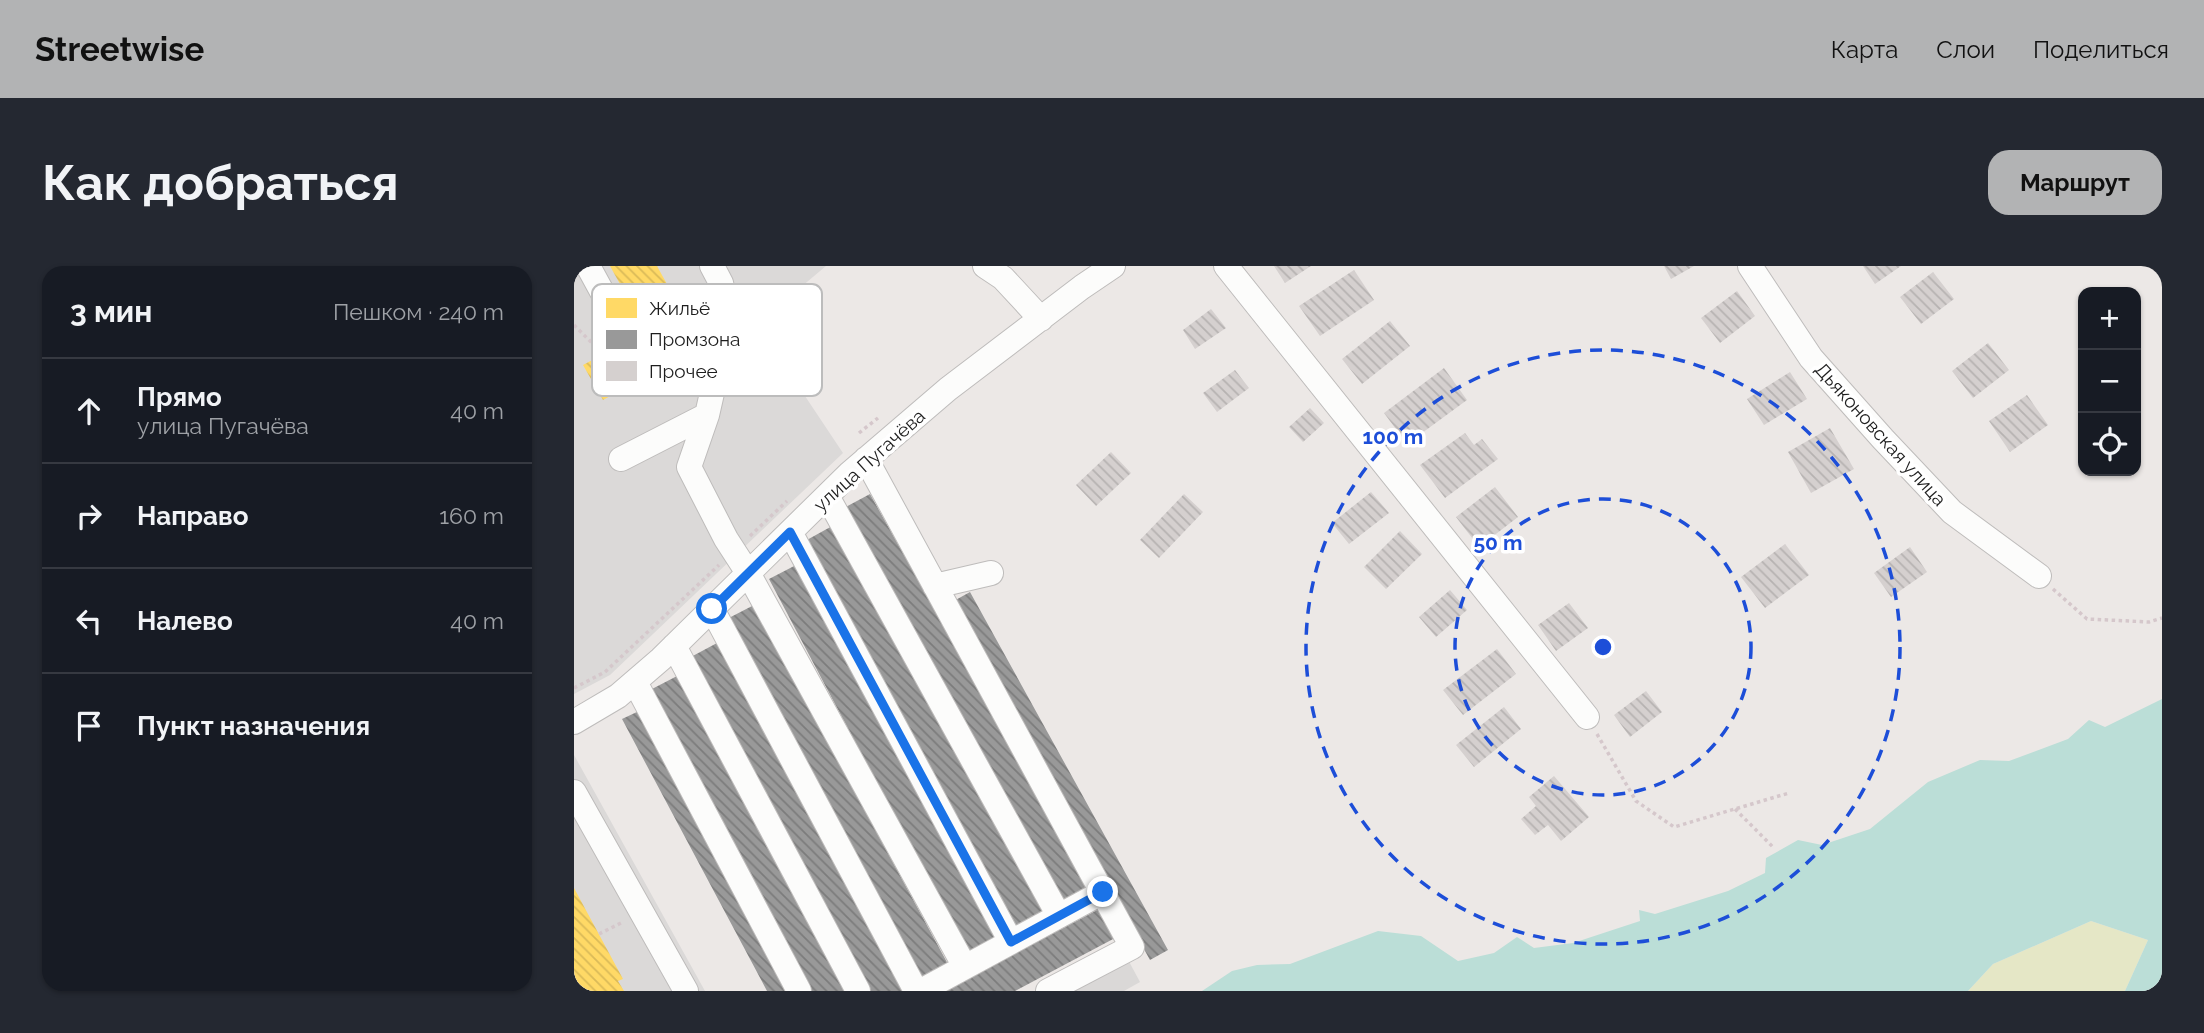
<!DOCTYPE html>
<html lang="ru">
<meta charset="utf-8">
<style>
:root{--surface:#171b24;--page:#242831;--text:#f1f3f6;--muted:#9ea1a6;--line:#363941;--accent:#b2b3b4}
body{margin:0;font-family:Raleway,sans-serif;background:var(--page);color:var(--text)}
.controls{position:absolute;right:21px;top:21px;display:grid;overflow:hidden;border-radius:14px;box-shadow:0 2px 5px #0004}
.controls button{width:63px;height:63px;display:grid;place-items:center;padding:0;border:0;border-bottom:2px solid var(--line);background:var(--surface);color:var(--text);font:35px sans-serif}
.stop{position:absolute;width:21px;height:21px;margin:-16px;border:5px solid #1a73e8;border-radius:50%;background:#fff}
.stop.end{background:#1a73e8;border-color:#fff;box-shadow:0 2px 7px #0008}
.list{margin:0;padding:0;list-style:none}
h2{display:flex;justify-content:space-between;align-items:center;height:91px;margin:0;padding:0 28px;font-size:30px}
h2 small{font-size:23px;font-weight:400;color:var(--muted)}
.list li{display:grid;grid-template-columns:46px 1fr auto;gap:21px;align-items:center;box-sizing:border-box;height:105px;padding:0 28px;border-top:2px solid var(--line)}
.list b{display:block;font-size:26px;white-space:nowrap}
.list p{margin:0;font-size:23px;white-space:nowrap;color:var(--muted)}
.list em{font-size:23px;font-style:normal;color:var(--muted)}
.icon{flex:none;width:38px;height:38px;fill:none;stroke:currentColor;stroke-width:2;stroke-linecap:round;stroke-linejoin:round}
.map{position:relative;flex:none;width:1588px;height:725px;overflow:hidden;border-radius:21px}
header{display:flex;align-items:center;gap:42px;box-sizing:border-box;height:98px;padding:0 35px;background:var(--accent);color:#111}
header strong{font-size:33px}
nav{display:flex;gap:38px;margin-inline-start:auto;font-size:24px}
.intro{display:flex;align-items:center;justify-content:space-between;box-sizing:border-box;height:168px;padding:0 42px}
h1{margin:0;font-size:49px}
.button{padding:18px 32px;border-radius:21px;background:var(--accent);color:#111;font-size:24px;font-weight:700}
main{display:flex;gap:42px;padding:0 42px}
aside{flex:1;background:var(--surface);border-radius:21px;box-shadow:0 2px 5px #0004}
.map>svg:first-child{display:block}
</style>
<header>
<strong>Streetwise</strong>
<nav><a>Карта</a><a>Слои</a><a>Поделиться</a></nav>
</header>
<div class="intro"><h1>Как добраться</h1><a class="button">Маршрут</a></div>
<main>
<aside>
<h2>3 мин<small>Пешком · 240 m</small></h2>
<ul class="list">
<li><svg class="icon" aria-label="ahead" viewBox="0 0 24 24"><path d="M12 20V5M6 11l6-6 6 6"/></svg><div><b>Прямо</b><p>улица Пугачёва</p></div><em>40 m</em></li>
<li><svg class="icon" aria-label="right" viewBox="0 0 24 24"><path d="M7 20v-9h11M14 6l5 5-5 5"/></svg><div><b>Направо</b></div><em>160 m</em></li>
<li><svg class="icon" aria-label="left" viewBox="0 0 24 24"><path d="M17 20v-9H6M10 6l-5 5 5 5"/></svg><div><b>Налево</b></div><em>40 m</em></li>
<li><svg class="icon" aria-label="arrive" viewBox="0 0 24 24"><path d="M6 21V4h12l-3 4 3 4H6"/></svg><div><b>Пункт назначения</b></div></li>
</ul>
</aside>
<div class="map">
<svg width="1588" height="725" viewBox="0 0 1588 725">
<defs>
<pattern id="homes-back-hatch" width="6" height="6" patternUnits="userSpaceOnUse" patternTransform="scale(1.75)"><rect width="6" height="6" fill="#ffd966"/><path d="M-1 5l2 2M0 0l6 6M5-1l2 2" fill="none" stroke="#daba58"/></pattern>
<pattern id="industry-back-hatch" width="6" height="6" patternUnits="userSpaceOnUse" patternTransform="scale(1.75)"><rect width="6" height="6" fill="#999"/><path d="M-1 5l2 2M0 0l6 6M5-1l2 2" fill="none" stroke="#7c7c7c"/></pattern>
<pattern id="building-back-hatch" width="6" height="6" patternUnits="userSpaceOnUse" patternTransform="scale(1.75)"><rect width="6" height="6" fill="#d5d0cf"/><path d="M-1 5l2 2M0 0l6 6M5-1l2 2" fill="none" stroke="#b6b2b1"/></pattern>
</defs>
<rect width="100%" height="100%" fill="#ece8e6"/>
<path fill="#dbd9d8" d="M0 0H252L183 58 269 187 36 409 0 428Z
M0 489 131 725H0Z"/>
<path fill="#e5e7c6" d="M1517 655 1574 674 1551 725H1394L1419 698Z"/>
<path fill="#dad8d7" d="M552 690 566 716 550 725H488Z"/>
<path fill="#bbded7" d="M1588 433V725H1551L1574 674 1517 655 1419 698 1394 725H628L658 705 683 699 716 698 804 665 847 670 884 695 920 687 943 671 960 682 999 677 1066 655 1065 644 1081 648 1154 625 1191 607 1192 592 1224 574 1248 579 1296 563 1354 516 1406 494 1435 495 1494 473 1515 454 1531 461Z"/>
<path fill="url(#homes-back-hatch)" d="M36 0H83L127 80 29 134 9 99 72 65Z
M0 622 49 713 44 715 50 725H5L0 716Z"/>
<path fill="url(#industry-back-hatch)" d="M296 228 517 623 489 639 268 243Z
M260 259 470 647 441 662 231 275Z
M224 298 423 674 394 690 195 313Z
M396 326 594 684 576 694 378 336Z
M180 339 375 700 346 715 151 354Z
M143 377 331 725H296L115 392Z
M105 409 273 725H238L78 423Z
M65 445 214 725H193L48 453Z
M525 643 541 672 441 725H370Z"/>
<path fill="url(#building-back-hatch)" d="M700 0H737L711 17Z
M1090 0H1120L1097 13Z
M1289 0H1327L1301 18Z
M780 4 800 34 746 70 725 40Z
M1359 6 1380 33 1347 58 1326 31Z
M1163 25 1181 50 1146 77 1127 52Z
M637 43 652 62 621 83 609 64Z
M816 55 836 80 788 118 768 93Z
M1414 77 1435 104 1399 132 1378 105Z
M870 102 893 134 833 178 810 147Z
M661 104 675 122 643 146 629 127Z
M1216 106 1233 133 1190 159 1173 133Z
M1453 129 1474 159 1436 186 1415 155Z
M736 142 750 157 729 176 715 161Z
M1256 162 1280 203 1237 227 1214 186Z
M891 167 900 179 908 173 924 193 871 232 846 199Z
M537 186 557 207 522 240 502 219Z
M921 221 944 251 905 281 882 251Z
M797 226 815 247 775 278 758 257Z
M610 228 629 246 585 292 566 274Z
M826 265 848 288 812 323 790 301Z
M1211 278 1235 309 1191 342 1167 311Z
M1336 281 1353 306 1317 331 1300 307Z
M876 324 893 344 862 371 845 351Z
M995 337 1014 362 982 385 964 359Z
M923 383 942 408 889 449 869 424Z
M1072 425 1088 446 1056 471 1040 449Z
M930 441 947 463 900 501 882 479Z
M980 510 1015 551 987 575 974 559 961 569 947 553 962 540 955 531Z"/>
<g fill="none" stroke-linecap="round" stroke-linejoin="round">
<defs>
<path id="minor" d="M14 0 44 55
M138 0 147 17 155 52 133 149 115 201 152 273 174 307 391 701
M411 0 429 12 467 53
M652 0 1013 451
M1176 0 1237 92 1309 173 1378 246 1465 310
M47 193 133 149
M292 193 558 681 474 725
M253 230 485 650
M216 266 437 676
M361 320 417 307
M138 343 342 725
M100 380 284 725
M61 416 225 725
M0 456 44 430 87 393 276 207 374 123 508 21 539 0
M0 526 112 725
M347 725 529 626"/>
</defs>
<use href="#minor" stroke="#bebcbb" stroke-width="26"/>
<path stroke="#d5c7cb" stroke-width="3.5" stroke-dasharray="3.5 3.5" stroke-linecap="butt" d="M0 59 18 77
M285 167 304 152
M176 270 213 235
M1479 323 1513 353 1575 356 1588 352
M0 422 31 406 145 299
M1023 468 1062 535 1100 561 1215 527
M1161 543 1199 581
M25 668 47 657"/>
<use href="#minor" stroke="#fcfcfb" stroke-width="24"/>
</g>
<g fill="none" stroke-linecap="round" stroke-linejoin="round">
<path stroke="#1a73e8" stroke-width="9" d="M138 343 216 266 437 676 529 626"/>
</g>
<g fill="none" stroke="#1d4ed8" stroke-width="3.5" stroke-dasharray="12 9">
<circle cx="1029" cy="381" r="148"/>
<circle cx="1029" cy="381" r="297"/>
</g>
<g text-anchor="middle" stroke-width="7" stroke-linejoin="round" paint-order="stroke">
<g font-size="19" fill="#1e1e1e" stroke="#fff">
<text transform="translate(1307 168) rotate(48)" y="7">Дьяконовская улица</text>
<text transform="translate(295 194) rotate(-42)" y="7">улица Пугачёва</text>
</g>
</g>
<rect x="18" y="18" width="230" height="112" rx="10" fill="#fff" stroke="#bcbcbc" stroke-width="2"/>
<rect x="32" y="32" width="31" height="20" fill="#ffd966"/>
<rect x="32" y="64" width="31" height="19" fill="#999"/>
<rect x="32" y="95" width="31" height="20" fill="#d5d0cf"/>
<g font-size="19" fill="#1e1e1e">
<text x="75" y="49">Жильё</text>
<text x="75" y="80">Промзона</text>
<text x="75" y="112">Прочее</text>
</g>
<circle cx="1029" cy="381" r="10" fill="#1d4ed8" stroke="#fff" stroke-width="3.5"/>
<g font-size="21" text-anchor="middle" font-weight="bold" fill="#1d4ed8" stroke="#fff" stroke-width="7" stroke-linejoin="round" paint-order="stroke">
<text x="819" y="178">100 m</text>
<text x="924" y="284">50 m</text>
</g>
</svg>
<div class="controls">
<button>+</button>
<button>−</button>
<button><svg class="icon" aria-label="locate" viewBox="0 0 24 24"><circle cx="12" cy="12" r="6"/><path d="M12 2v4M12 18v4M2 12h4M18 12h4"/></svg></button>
</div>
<div class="stop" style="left:138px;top:343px"></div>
<div class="stop end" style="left:529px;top:626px"></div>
</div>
</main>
